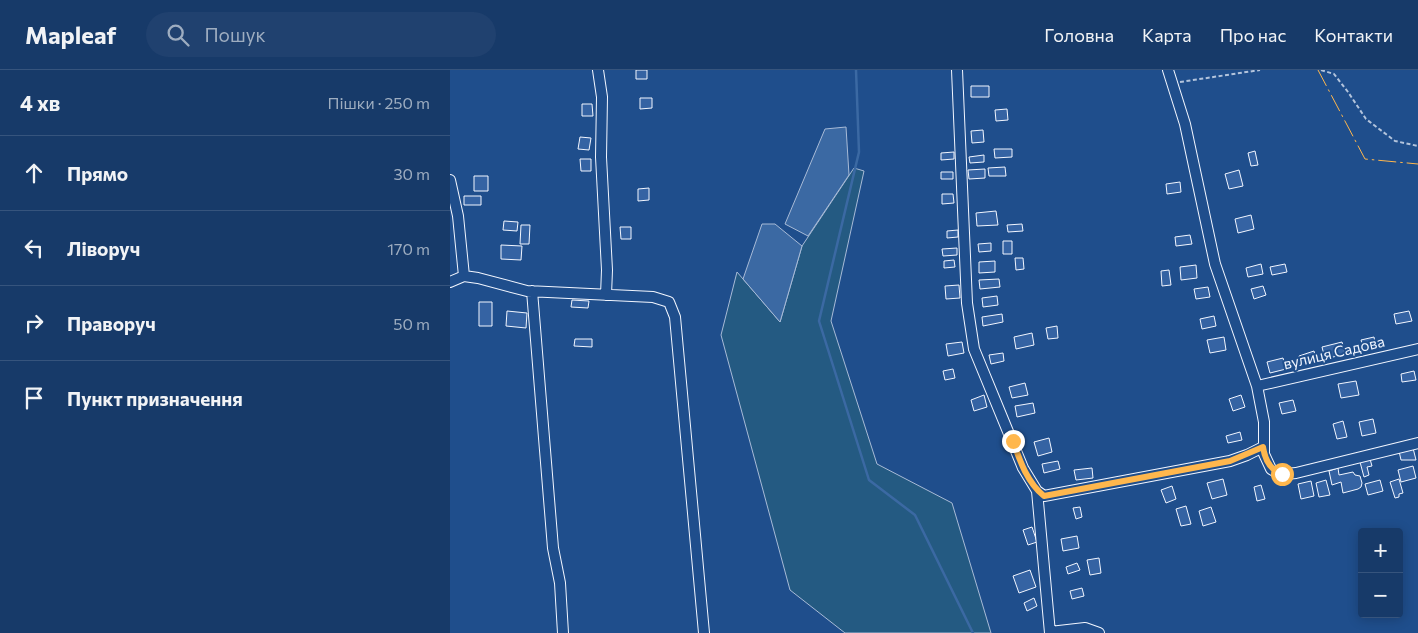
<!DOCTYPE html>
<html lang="uk">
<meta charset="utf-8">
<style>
:root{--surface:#173a69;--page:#20416f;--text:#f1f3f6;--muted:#9eadc0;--line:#36547d}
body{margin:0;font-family:Commissioner,sans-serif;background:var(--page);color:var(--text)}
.controls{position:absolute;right:15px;bottom:15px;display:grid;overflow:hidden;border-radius:5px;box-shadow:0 2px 12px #0003}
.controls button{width:45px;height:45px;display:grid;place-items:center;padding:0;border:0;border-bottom:1px solid var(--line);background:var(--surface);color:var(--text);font:25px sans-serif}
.stop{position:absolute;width:15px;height:15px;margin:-11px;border:4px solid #ffb74d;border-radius:50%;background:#fff}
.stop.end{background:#ffb74d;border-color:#fff;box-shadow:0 1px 5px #0008}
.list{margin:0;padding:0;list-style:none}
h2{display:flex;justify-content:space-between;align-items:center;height:65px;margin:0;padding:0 20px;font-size:21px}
h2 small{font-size:16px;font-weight:400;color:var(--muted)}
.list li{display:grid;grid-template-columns:32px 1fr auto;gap:15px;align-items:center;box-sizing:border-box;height:75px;padding:0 20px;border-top:1px solid var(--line)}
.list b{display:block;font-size:19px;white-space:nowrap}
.list em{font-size:16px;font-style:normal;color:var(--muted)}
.icon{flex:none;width:28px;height:28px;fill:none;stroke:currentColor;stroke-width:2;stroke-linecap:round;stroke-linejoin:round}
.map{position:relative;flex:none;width:968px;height:563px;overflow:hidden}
header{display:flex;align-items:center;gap:30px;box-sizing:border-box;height:70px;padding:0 25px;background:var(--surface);border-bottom:1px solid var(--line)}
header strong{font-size:24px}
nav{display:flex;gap:28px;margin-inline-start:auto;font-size:18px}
.search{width:350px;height:45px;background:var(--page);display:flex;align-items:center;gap:12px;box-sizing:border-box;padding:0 18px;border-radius:28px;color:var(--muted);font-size:19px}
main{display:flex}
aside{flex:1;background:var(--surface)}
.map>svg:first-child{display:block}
</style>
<header>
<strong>Mapleaf</strong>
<div class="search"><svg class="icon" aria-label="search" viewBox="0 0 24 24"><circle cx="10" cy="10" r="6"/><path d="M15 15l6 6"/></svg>Пошук</div>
<nav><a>Головна</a><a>Карта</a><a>Про нас</a><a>Контакти</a></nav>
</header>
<main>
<aside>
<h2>4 хв<small>Пішки · 250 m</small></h2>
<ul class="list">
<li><svg class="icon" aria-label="ahead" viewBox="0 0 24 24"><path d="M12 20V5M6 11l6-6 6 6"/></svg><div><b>Прямо</b></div><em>30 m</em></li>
<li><svg class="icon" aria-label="left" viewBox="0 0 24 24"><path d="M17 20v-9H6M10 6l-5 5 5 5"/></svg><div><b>Ліворуч</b></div><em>170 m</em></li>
<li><svg class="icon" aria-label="right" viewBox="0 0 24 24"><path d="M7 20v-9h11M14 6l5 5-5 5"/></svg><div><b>Праворуч</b></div><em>50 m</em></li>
<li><svg class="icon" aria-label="arrive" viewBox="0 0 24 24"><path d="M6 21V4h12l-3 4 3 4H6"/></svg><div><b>Пункт призначення</b></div></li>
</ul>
</aside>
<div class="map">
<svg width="968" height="563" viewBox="0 0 968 563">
<rect width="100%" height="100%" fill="#1f4e8c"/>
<path fill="#245a82" stroke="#a8bbd7" d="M404 98 414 101 381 251 427 394 502 433 541 563H395L340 520 271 265 287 202 330 252 352 176Z"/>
<path fill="#3b69a3" stroke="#a8bbd7" d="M396 57 399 105 358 166 335 154 375 59Z
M312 154H325L352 176 330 252 293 209Z"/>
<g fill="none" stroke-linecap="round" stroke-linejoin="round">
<path stroke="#3b69a3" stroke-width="2.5" d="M406 0 409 82 369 251 419 410 465 445 523 563"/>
</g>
<path fill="#3563a3" stroke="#f2f6ff" d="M186 0H197V9H186Z
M521 16H539V27H521Z
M190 28H202V38L190 39Z
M132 34H142L143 46H132Z
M557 39 558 50 546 51 545 40Z
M533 60 534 72 522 73 521 61Z
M130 67 141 68 139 80 128 79Z
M544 79H562V87L545 88Z
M805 81 808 95 801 96 798 83Z
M504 82V89L491 90V83Z
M534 85V92L520 93 519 87Z
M130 89H141V101H131Z
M555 97 556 106H539L538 98Z
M535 99V108L519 109 518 100Z
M789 100 793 116 779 119 775 104Z
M491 102H503V109H491Z
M24 106H38V121H24Z
M730 112 731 122 717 124 716 114Z
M199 118V130L188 131V119Z
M492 124H503L504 133 492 134Z
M14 126H31V135H14Z
M546 141 548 155 527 156 526 143Z
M801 145 804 159 788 163 785 149Z
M54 151 68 152 67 161 53 160Z
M572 154 573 161 558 162 557 155Z
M71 155H80L79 174H70Z
M170 157H181V169H171Z
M508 160V167L497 168V161Z
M740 165 742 174 726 176 725 167Z
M553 171H562V184H553Z
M541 173V181L529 182 528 174Z
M51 175 72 176 71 190 51 189Z
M507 178V185L493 186 492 179Z
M565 188H573L574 199 566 200Z
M504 190 505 197 494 198V191Z
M545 191V202L529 203V192Z
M811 194 813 204 798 207 796 198Z
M835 194 837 202 822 205 820 197Z
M746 195 747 208 731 210 730 197Z
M719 200 721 215 712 216 711 201Z
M549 209 550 217 530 219 529 210Z
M509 215 510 228 496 229 495 216Z
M813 216 816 225 804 229 801 219Z
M758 217 760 227 746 229 744 219Z
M547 226 548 235 533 237 532 228Z
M122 230 139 231 138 238 121 237Z
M29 232H42V256H29Z
M57 241 77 243 76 258 56 256Z
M959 241 962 251 946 254 944 244Z
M552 244 553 252 533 256 532 247Z
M764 246 766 256 752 259 750 249Z
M607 256 608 268 598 269 596 258Z
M582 263 584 275 566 279 564 267Z
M774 267 776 280 760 283 757 270Z
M924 267 926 278 914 281 911 270Z
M125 269H142V277L124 276Z
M512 272 514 283 498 286 496 274Z
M892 272 895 284 875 289 872 277Z
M864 281 866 290 852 295 849 286Z
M553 283 554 291 541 294 539 285Z
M833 288 836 299 820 303 817 292Z
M503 299 505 308 495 310 493 301Z
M964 301 966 310 952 312 951 304Z
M906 311 909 325 891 328 888 314Z
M575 313 578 325 562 328 559 317Z
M534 325 537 337 524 341 521 330Z
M791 325 795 337 783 341 779 329Z
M843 330 846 341 832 344 829 333Z
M583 333 585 343 567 347 565 336Z
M923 349 926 363 912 366 909 352Z
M893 351 897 367 887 369 883 354Z
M790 362 792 370 778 373 776 366Z
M599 368 602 382 588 386 584 372Z
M963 378 966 390H951L949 381Z
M920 389 922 396 917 397 919 405 914 407 910 392Z
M608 391 610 399 594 403 592 394Z
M963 396 966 408 951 412 948 400Z
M642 398 643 408 626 410 624 400Z
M888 398 889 405 903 402 905 405 910 406 912 413 911 417 908 419 893 423 891 412 882 415 879 401Z
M773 409 777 425 762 429 757 413Z
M949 409 953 423 949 424V427L945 428 940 412Z
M876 410 880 425 869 427 866 413Z
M930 410 933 421 918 425 915 414Z
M861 411 864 426 851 429 848 414Z
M811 415 815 429 807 431 804 417Z
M722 416 726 429 716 433 711 420Z
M736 436 741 454 731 456 726 439Z
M630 437 632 447 626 449 623 438Z
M761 437 766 452 753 456 749 441Z
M582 457 587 472 578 475 573 460Z
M627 466 629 478 613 481 611 469Z
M649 488 651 503 640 505 637 490Z
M627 493 630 500 618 504 616 497Z
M580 500 586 517 569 523 563 506Z
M632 518 634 526 622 529 620 521Z
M584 528 587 536 577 541 574 533Z"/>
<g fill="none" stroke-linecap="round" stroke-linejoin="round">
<defs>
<path id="minor" d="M148 0 152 27 151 87 157 200 156 225
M507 0 517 233 524 279 573 398 587 421 594 426 780 391 797 385 813 377
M718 0 735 54 765 194 807 316 814 352V384L821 399 826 402 836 404 846 403 968 373
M0 110 8 146 14 206 28 208 77 221 203 227 219 232 225 247 254 563
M0 212 14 206
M82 221 103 478 110 513 113 563
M807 316 968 279
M587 421 600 563
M600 562 635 558 649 563"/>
</defs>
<use href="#minor" stroke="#f2f6ff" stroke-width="12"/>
<path stroke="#b3c4dc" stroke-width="2" stroke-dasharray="4 2.5" stroke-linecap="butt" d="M871 0 884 4 898 22 916 49 945 71 968 76
M730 12 810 0"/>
<use href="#minor" stroke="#1f4e8c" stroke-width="10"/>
<path stroke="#ffb74d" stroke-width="1" stroke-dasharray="18 4 2.5 4" stroke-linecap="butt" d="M868 0 915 89 968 94"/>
</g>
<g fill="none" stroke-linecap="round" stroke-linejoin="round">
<path stroke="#ffb74d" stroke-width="6" d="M563 371C570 391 577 412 594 426L780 391 813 377C815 390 820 400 832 404"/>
</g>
<g text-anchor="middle" stroke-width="4" stroke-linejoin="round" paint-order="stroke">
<g font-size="15" fill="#f2f6ff" stroke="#1f4e8c">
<text transform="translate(884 283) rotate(-13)" y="5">вулиця Садова</text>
</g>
</g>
</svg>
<div class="controls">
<button>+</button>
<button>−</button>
</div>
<div class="stop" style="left:832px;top:404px"></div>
<div class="stop end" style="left:563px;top:371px"></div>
</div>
</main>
